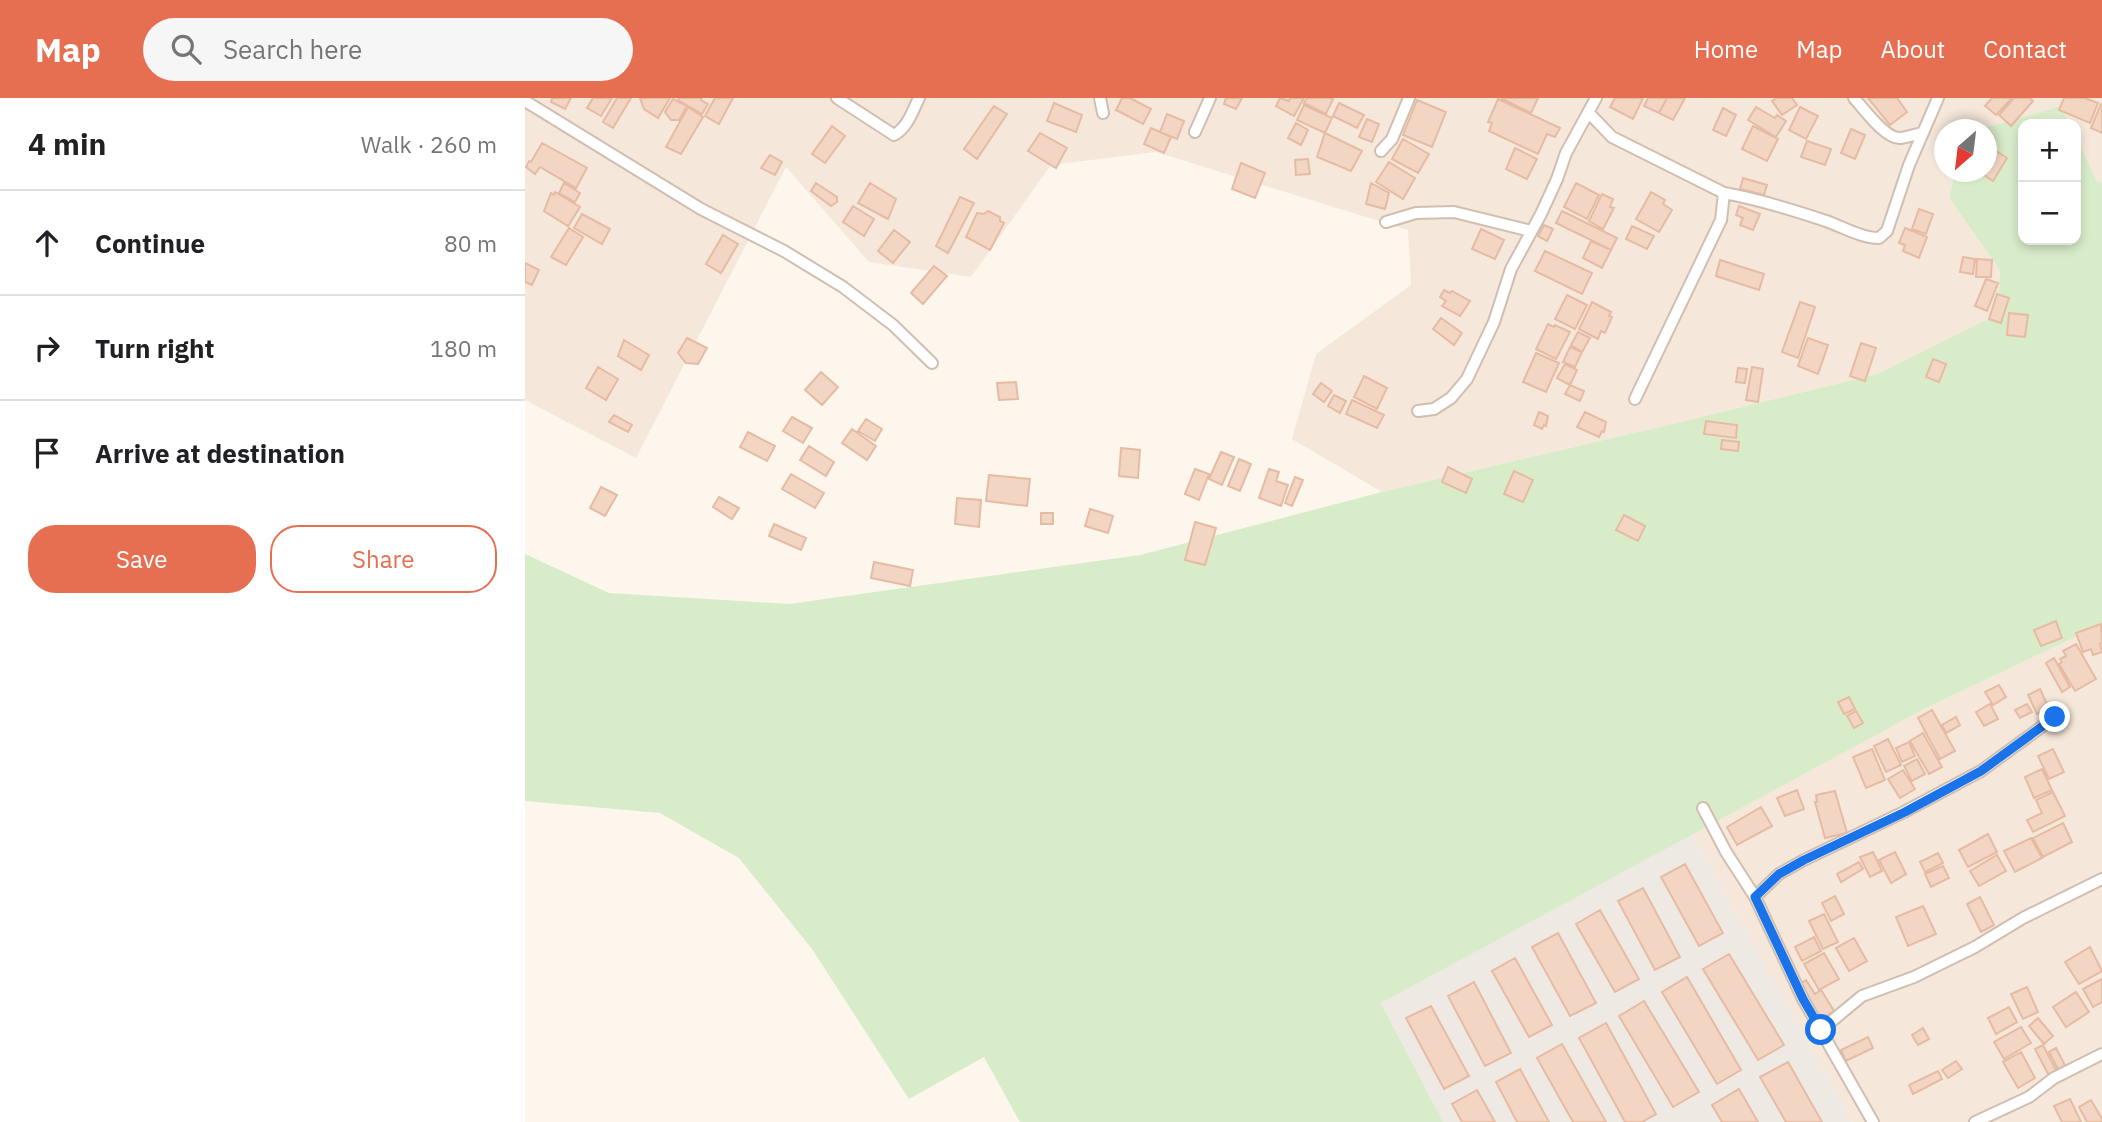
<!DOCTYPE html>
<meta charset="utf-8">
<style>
:root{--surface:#fff;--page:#f6f6f6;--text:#202124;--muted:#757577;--line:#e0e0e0;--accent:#e76f51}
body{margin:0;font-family:"IBM Plex Sans",sans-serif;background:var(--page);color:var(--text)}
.controls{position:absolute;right:21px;top:21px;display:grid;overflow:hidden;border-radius:14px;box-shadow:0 4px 10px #0003}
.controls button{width:63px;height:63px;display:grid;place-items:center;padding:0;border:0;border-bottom:2px solid var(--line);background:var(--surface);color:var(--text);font:35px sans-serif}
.compass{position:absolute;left:1409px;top:21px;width:63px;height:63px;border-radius:50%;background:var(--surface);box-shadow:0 4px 10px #0003;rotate:208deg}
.stop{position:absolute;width:21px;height:21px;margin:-16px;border:5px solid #1a73e8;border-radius:50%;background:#fff}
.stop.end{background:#1a73e8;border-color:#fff;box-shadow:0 2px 7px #0008}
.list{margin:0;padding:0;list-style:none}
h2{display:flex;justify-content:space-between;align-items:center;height:91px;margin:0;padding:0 28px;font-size:30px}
h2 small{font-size:23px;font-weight:400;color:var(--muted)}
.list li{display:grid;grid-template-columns:46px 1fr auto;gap:21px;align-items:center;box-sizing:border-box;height:105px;padding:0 28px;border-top:2px solid var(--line)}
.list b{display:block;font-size:26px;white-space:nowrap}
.list em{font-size:23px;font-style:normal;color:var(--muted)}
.actions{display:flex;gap:14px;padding:21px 28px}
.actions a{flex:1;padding:16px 0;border:2px solid var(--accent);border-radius:28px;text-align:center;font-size:24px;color:var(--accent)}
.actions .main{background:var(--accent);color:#fff}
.icon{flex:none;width:38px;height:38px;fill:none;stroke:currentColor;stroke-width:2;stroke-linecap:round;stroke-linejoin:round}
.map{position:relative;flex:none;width:1577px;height:1024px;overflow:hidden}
header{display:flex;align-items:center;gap:42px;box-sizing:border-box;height:98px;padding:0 35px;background:var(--accent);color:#fff}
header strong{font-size:33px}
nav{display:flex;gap:38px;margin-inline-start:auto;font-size:24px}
.search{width:490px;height:63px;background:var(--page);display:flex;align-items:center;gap:18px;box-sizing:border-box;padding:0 24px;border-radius:38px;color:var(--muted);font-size:26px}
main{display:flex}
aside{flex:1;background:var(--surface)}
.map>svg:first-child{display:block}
</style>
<header>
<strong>Map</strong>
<div class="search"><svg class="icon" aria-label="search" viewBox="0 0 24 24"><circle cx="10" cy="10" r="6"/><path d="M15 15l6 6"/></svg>Search here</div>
<nav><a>Home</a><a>Map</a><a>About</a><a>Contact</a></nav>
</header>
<main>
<aside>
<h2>4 min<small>Walk · 260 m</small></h2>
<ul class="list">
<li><svg class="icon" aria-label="ahead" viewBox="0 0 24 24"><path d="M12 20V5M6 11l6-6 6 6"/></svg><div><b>Continue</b></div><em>80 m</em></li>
<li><svg class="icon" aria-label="right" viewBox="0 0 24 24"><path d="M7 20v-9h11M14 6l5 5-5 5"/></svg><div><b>Turn right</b></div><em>180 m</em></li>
<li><svg class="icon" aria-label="arrive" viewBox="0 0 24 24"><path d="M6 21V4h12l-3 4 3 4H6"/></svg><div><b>Arrive at destination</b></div></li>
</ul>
<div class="actions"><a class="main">Save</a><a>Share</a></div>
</aside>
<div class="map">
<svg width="1577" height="1024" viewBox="0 0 1577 1024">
<rect width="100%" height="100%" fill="#fdf6ec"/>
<path fill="#f5e8da" d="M0 0H1577V85L1572 83 1551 39V26H1544L1536 8 1456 31 1420 32V74H1430L1424 100 1475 172 1472 218 1352 276 1160 323 857 394 767 341 791 256 886 187 883 132 631 54 526 67 446 179 344 164 261 69 111 360 0 302Z
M1565 532 1577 537V1024H1327L1167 736 1401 610Z"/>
<path fill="#efe9e4" d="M1167 736 1327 1024H918L856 905Z"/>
<path fill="#d8ecc9" d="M1536 8 1544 26H1498V142H1551V39L1572 83 1577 85V537L1565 532 1401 610 856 905 918 1024H495L459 959 384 1001 287 851 214 760 135 715 0 703V456L84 495 264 506 615 457 857 394 1160 323 1352 276 1472 217 1475 172 1424 100 1430 74H1462V32L1456 31Z"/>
<path fill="#f3d5c3" stroke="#e6bba3" stroke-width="2" d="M27 0H46L40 11 26 4Z
M68 0H87L76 18 62 10Z
M92 0H106L88 30 78 24Z
M115 0H145L133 20 119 11Z
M154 0H177L176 2 183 6 177 16 153 2Z
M190 0H208L194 26 180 18Z
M597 0H605L626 11 618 26 591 12Z
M701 0H717L711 11 699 6Z
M755 0 764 3 765 0H779L769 18 751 8Z
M782 0H805L808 1 801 16 779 5Z
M976 0H1013L1006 15Z
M1090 0H1118L1108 21 1085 9Z
M1123 0H1142L1134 15 1119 8Z
M1142 0H1160L1148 22 1134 15Z
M1252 0H1267L1272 7 1257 17 1247 3Z
M1343 0H1372L1382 14 1365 27Z
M1467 0H1487L1471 17 1460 8Z
M1489 0H1505L1508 3 1486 28 1474 17Z
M1539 0H1560L1573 5 1565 25 1534 12Z
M148 1 162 8 154 22H146L140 14Z
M973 1 1035 30 1030 39 1022 36 1013 56 964 33 967 25 963 24Z
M892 2 921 14 907 49 878 37Z
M529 5 557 17 551 34 522 23Z
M814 5 839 17 832 30 808 18Z
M1576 6H1577V35L1566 30Z
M779 7 807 20 800 35 772 22Z
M469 8 482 16 452 61 439 51Z
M163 9 178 19 156 56 141 49Z
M1231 9 1250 20 1252 17 1261 23 1251 39 1223 22Z
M1275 9 1293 18 1281 41 1264 32Z
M1198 10 1211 17 1201 38 1188 32Z
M642 16 659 23 652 41 635 34Z
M842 21 854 26 847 44 834 39Z
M771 25 783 32 776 47 763 40Z
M307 28 320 38 300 65 287 56Z
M1228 28 1253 41 1242 63 1217 51Z
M626 30 646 39 639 55 619 46Z
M1326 31 1340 37 1330 61 1316 55Z
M515 35 542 50 531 70 503 53Z
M800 35 837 53 826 73 792 59Z
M878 41 904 56 893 75 867 61Z
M1282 43 1306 51 1300 67 1276 59Z
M17 45 62 70 51 90 15 69 10 76 1 69 4 63 6 64Z
M990 50 1012 61 1002 81 981 71Z
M1468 51 1482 60 1468 83 1455 74H1462V62Z
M245 57 257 64 250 77 236 70Z
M783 61 785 76 771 77 770 62Z
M864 64 890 80 878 101 851 84Z
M716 65 740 75 730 100 707 91Z
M1218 80 1242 87 1239 97 1215 91Z
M39 85 55 95 50 104 34 95Z
M291 85 312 99V104L306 108 286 93Z
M345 85 371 101 363 121 333 105Z
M846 85 864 95 860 111 841 106Z
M1051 85 1074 97 1062 121 1039 109Z
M30 94 55 109 43 128 19 113 26 95 29 97Z
M1126 94 1140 102 1138 106 1147 112 1134 134 1111 121Z
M1077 96 1088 101 1085 109 1089 110 1078 131 1064 123Z
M435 99 449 105 423 155 411 148Z
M328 108 349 121 339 138 318 124Z
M1214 108 1235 116 1228 132 1215 127 1218 120 1211 117Z
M1394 111 1408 116 1401 136 1387 131Z
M463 113 475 119V123L479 125 465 152 441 139 452 115 459 116Z
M1037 113 1092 140 1086 152 1031 125Z
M57 116 85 131 77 146 49 130Z
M1019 127 1028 131 1022 143 1013 138Z
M1107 128 1129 138 1122 151 1101 141Z
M44 130 58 139 41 167 26 159Z
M1380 130 1402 139 1394 160 1378 153 1380 147 1374 145Z
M956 131 979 142 970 161 947 151Z
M369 132 385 144 368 165 353 153Z
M198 137 213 146 196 175 181 166Z
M1066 143 1086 152 1077 170 1058 160Z
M1020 153 1067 175 1057 196 1010 173Z
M1438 159 1450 161 1448 176 1435 174Z
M1452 161 1467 162 1466 179H1451Z
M1195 162 1239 176 1234 192 1191 178Z
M0 165 14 172 7 187 0 184Z
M409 168 422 178 398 206 386 195Z
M1461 181 1473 185 1462 213 1450 208Z
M919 192 925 195 927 193 945 203 935 218 917 208 921 203 915 199Z
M1472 196 1484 200 1476 225 1464 221Z
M1042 197 1062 207 1050 231 1030 221Z
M1067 204 1086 214 1084 218 1087 219 1080 235 1076 233 1073 241 1054 231Z
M1275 204 1290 209 1273 260 1257 254Z
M1484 215 1503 217 1500 239 1482 237Z
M916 220 937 235 929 247 908 231Z
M1023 226 1029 229 1030 227 1045 234 1031 261 1011 251Z
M1053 234 1065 240 1057 254 1046 247Z
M162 240 182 250 173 266 161 265 153 255Z
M1283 240 1303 247 1293 276 1273 268Z
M99 242 124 257 116 272 93 258Z
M1336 245 1351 250 1340 283 1325 278Z
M1045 249 1057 254 1050 269 1038 264Z
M1011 255 1034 265 1021 294 998 284Z
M1408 261 1421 266 1414 284 1401 279Z
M1040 266 1052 272 1045 287 1032 280Z
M73 269 93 281 81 302 61 290Z
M1227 269 1238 271 1233 304 1221 302Z
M1213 270 1222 271 1220 285 1211 284Z
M296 274 313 289 297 307 280 292Z
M839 278 862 290 852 311 829 299Z
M491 284 493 301 474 302 472 285Z
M796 285 807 293 799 304 788 296Z
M1045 287 1059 293 1055 303 1040 296Z
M809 297 821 303 815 315 803 308Z
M827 302 859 317 852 330 821 316Z
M1014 314 1023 318 1021 328 1019 327 1017 331 1009 327Z
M1060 314 1081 324 1079 334 1077 333 1074 339 1052 329Z
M89 317 107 327 103 334 84 324Z
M267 319 287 330 278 345 258 333Z
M341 321 357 331 350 343 333 333Z
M1181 323 1212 327 1211 340 1179 336Z
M327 331 351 348 342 362 317 345Z
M223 334 250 348 242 363 215 349Z
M1197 342 1214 344 1213 353 1196 351Z
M284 348 309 364 301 378 275 362Z
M596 350 615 352 613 380 594 378Z
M696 354 709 359 697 387 684 381Z
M714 361 726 366 715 393 703 388Z
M923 369 947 381 941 395 917 384Z
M670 371 684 376 674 402 660 396Z
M744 371 754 374 751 383 763 387 756 408 734 400Z
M989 373 1008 382 998 404 979 396Z
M266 376 299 395 290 410 257 391Z
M464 377 505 381 502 408 461 403Z
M770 379 778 382 767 408 760 405Z
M76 389 92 397 80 418 65 410Z
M194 399 214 410 207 421 188 409Z
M432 400 456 402 454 429 430 426Z
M565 411 588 418 583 435 560 428Z
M516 415H528V426H516Z
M1099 417 1120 428 1113 443 1091 432Z
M670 424 691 430 680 467 660 462Z
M249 426 281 440 276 452 244 438Z
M349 464 388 472 385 488 346 480Z
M1531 523 1537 540 1516 548 1509 532Z
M1576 526 1577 545 1575 546 1577 554 1568 557 1566 551 1558 554 1551 535Z
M1551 546 1571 581 1550 593 1534 566 1537 564 1535 561 1541 558 1538 553Z
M1529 560 1545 589 1537 594 1521 565Z
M1474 587 1481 599 1468 607 1460 594Z
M1515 591 1524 610 1512 616 1503 597Z
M1324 599 1330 611 1319 616 1313 604Z
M1465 606 1473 621 1459 628 1451 614Z
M1502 606 1507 614 1495 620 1490 612Z
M1407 612 1430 653 1415 661 1393 620Z
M1331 613 1338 625 1329 630 1322 618Z
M1431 619 1435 627 1421 635 1417 627Z
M1398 635 1417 669 1404 676 1385 643Z
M1363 641 1376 667 1361 674 1349 648Z
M1384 644 1390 658 1377 664 1371 650Z
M1347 651 1360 682 1341 690 1328 659Z
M1528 651 1539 674 1524 681 1513 658Z
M1392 661 1400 676 1387 683 1379 668Z
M1517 671 1527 692 1509 700 1500 679Z
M1378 672 1390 691 1375 700 1363 681Z
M1272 692 1279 711 1260 718 1252 700Z
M1310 693 1322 735 1300 740 1290 704H1292L1291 697Z
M1528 694 1540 718 1508 734 1502 722 1517 715 1511 702Z
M1236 709 1247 728 1212 747 1202 729Z
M1538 725 1547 744 1518 759 1508 740Z
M1463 736 1472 754 1443 769 1434 752Z
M1506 740 1517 760 1490 774 1479 753Z
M1348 754 1357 773 1345 779 1335 759Z
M1370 754 1381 776 1366 785 1354 762Z
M1413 755 1418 765 1400 774 1395 764Z
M1472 757 1481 773 1454 788 1445 773Z
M1334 764 1338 771 1316 784 1312 776Z
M1160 766 1198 835 1174 848 1136 779Z
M1418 768 1424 780 1406 789 1400 776Z
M1118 790 1155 859 1130 872 1093 803Z
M1310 798 1319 816 1306 823 1297 805Z
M1455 799 1469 827 1456 834 1442 806Z
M1398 808 1411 836 1383 848 1371 819Z
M1075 812 1114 881 1090 894 1051 826Z
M1299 816 1313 844 1298 851 1284 823Z
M1033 835 1071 905 1045 918 1007 849Z
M1289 839 1296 853 1277 863 1270 849Z
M1329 840 1342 863 1324 873 1311 850Z
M1565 849 1577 873 1554 886 1540 864Z
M1299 855 1314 881 1294 892 1279 866Z
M1204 856 1259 947 1233 962 1178 871Z
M990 860 1027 927 1004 939 967 873Z
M1162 879 1216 972 1192 986 1137 894Z
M1577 881V904L1568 909 1558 891Z
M1281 882 1290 896 1296 892 1309 913 1295 922 1273 887Z
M949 884 986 955 960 968 923 898Z
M1502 889 1513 914 1498 921 1486 896Z
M1551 894 1564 914 1541 929 1528 909Z
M1119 903 1174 994 1148 1009 1094 918Z
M906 908 944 978 919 991 881 920Z
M1484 909 1492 924 1471 936 1463 920Z
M1513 920 1528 938 1519 946 1504 928Z
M1081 925 1131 1016 1117 1024H1100L1054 940Z
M1496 929 1506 945 1479 961 1469 944Z
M1398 930 1404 941 1393 947 1387 937Z
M1343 939 1348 950 1321 963 1316 952Z
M1037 946 1081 1024H1048L1012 960Z
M1518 947 1532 974 1524 978 1510 951Z
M1531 950 1542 971 1535 975 1524 954Z
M1496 954 1510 980 1493 990 1478 964Z
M1431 963 1437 971 1423 980 1417 972Z
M1263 964 1297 1024H1261L1235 979Z
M995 971 1024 1024H992L971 984Z
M1413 973 1417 981 1388 996 1384 987Z
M1214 991 1233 1024H1197L1187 1007Z
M952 992 970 1024H937L927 1006Z
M1545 1001 1556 1024H1537L1529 1008Z
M1566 1002 1577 1021V1024H1562L1554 1009Z"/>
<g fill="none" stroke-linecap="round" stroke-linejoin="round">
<defs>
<path id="street" d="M312 0 369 37C383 29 387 14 394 0
M575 0 578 15
M1329 0C1339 11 1361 42 1376 40 1383 39 1391 36 1398 35
M0 3 176 111 259 153 318 189 368 227 407 265
M1064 15 1087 39 1199 95 1196 122 1110 301
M670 34 685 0
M856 53 867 41 884 0
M1199 95C1234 101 1268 112 1301 123 1318 129 1336 140 1354 140L1362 133 1384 67 1413 0
M861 124 891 115 929 114 1006 133
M893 313 909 311 926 300 942 281 969 224 986 171 1016 116 1032 81 1041 55 1071 0
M1178 710 1201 754 1230 799 1278 901 1348 1024
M1230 799 1254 776 1279 762 1379 714 1456 673 1530 619
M1296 932 1337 898 1389 879 1450 849 1498 820 1577 781
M1450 1024 1504 999 1529 980 1577 956"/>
</defs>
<use href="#street" stroke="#d1beb0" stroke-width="14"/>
<use href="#street" stroke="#fff" stroke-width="10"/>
</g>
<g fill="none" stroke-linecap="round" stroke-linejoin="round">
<path stroke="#1a73e8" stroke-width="9" d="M1296 932 1278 901 1230 799 1254 776 1279 762 1380 714 1456 673 1530 619"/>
</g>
</svg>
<div class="controls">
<button>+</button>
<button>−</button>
</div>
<svg class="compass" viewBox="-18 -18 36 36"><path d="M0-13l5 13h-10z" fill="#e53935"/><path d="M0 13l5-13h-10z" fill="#757577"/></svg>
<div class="stop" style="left:1296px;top:932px"></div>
<div class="stop end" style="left:1530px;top:619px"></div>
</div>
</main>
